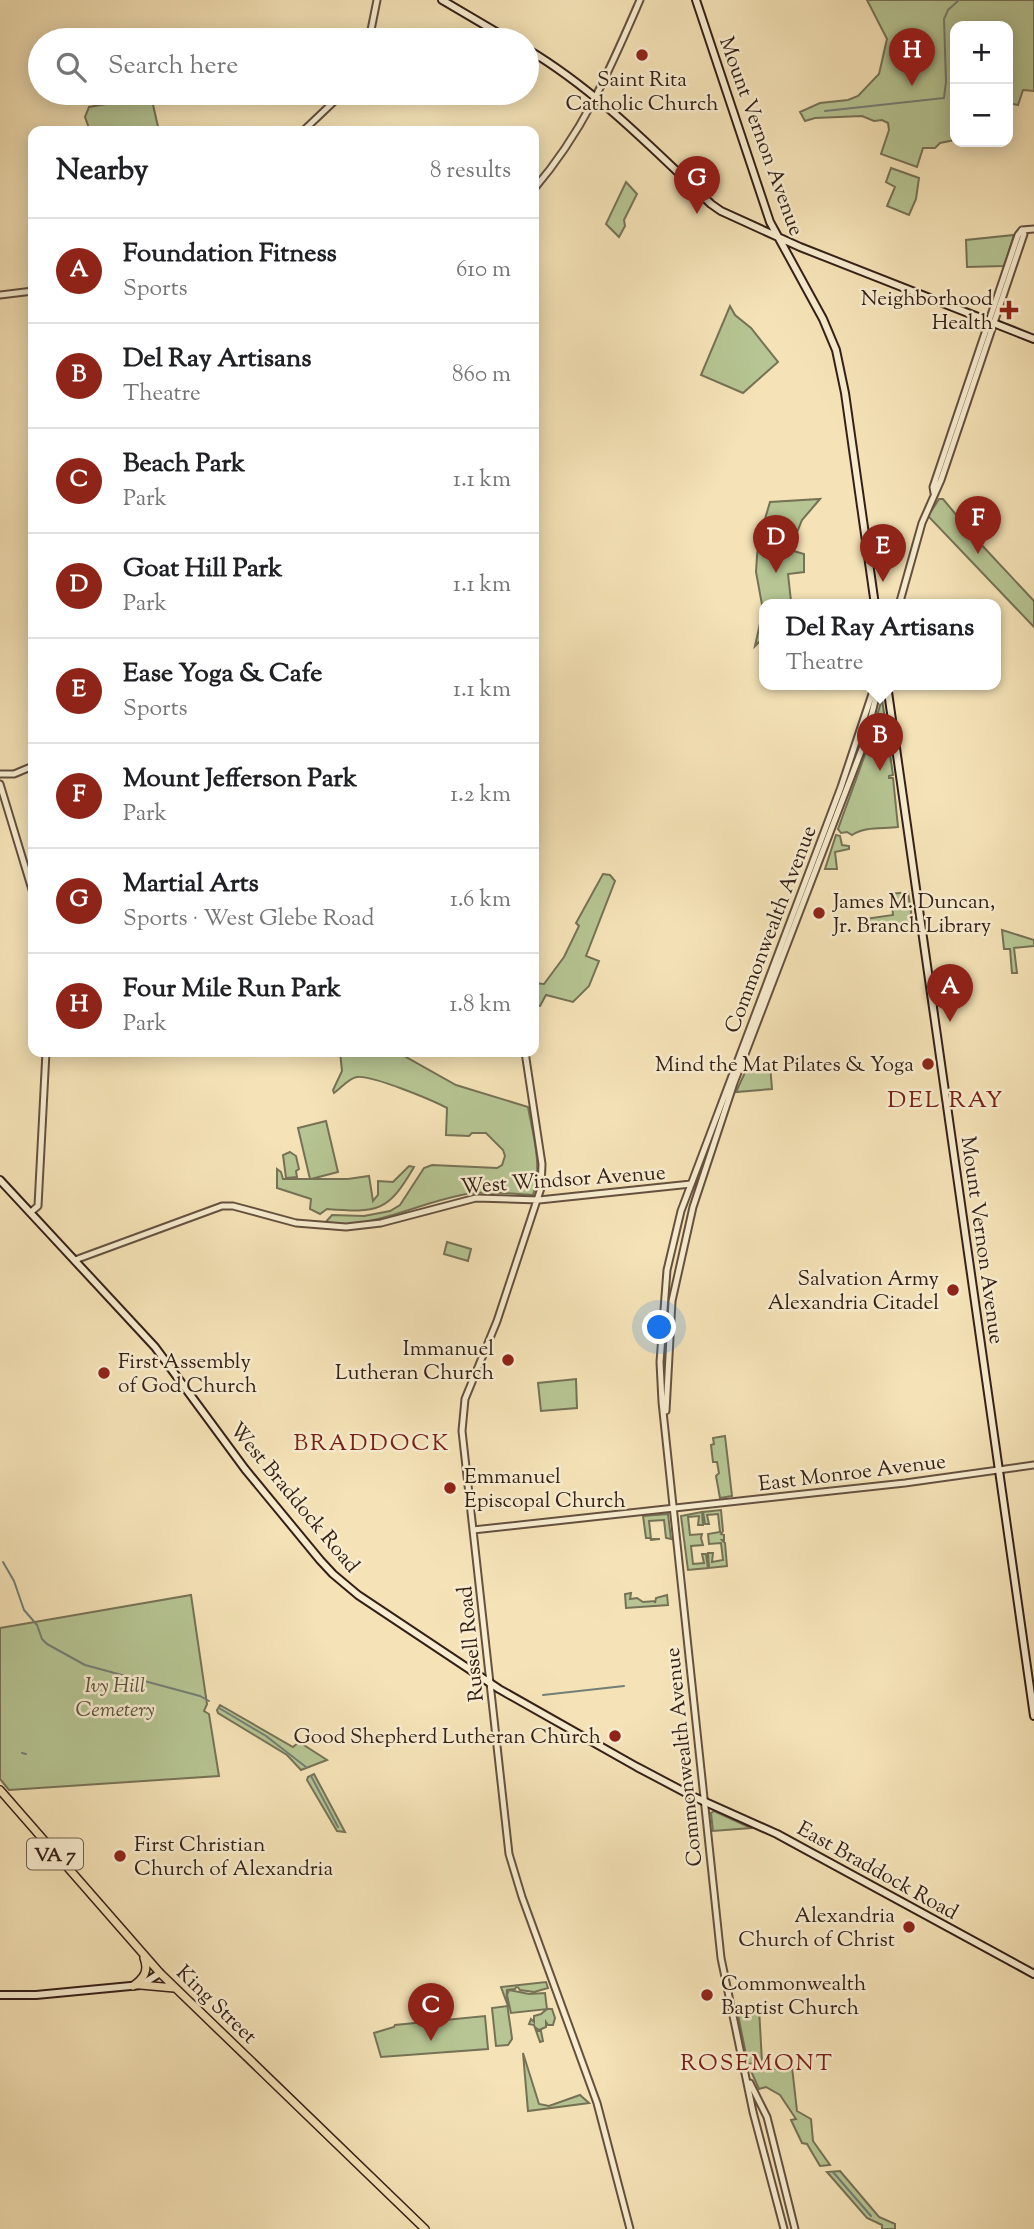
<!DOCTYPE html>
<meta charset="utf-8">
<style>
:root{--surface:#fff;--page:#f6f6f6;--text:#202124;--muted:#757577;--line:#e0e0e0;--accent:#8f2418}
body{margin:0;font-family:"Sorts Mill Goudy",serif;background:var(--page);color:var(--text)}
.controls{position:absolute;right:21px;top:21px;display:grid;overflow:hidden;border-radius:14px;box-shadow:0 4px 18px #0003}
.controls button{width:63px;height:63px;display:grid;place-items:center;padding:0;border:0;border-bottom:2px solid var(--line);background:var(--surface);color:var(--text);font:35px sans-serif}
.you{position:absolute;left:660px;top:1328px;width:24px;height:24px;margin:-18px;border:5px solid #fff;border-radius:50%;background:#1a73e8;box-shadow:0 0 0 10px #1a73e833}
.badge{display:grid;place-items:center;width:46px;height:46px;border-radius:50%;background:var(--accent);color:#fff;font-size:23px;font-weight:700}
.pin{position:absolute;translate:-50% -58px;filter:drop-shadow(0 2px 4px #0008)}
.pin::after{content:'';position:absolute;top:37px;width:24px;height:21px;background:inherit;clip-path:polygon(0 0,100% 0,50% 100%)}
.popup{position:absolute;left:759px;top:599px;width:242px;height:91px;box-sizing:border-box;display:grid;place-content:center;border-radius:14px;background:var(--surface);filter:drop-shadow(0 2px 5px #0005);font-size:23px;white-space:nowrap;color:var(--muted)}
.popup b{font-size:26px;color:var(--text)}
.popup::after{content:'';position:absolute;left:50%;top:100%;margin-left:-14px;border:14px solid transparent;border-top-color:var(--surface)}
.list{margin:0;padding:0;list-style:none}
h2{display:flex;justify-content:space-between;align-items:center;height:91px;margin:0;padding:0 28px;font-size:30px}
h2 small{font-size:23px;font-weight:400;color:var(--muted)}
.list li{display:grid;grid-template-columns:46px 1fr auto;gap:21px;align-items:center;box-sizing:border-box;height:105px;padding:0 28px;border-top:2px solid var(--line)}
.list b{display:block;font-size:26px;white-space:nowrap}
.list p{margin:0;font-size:23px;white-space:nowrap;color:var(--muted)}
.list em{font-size:23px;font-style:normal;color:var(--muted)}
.icon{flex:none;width:38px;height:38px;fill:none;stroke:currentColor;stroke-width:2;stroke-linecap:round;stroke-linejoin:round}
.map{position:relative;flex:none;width:1034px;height:2229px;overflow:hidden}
.search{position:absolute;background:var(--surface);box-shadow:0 4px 18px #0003;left:28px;top:28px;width:511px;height:77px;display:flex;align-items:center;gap:18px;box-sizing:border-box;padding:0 24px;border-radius:38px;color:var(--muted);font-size:26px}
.panel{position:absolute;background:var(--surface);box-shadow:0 4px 18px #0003;left:28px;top:126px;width:511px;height:931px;border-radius:14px}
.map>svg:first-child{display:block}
</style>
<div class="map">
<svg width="1034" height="2229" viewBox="0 0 1034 2229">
<rect width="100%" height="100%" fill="#f5e3b7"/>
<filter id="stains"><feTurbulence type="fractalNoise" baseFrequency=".00286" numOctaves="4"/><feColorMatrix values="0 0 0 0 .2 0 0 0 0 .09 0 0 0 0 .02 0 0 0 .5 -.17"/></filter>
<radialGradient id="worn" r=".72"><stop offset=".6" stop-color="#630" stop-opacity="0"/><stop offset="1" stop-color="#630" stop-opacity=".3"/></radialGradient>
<path fill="#b6c593" stroke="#767256" stroke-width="2" d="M867 0H1034V91L1023 90 1018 105 1008 103V26H955V140L940 143 935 148H923L917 167 881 154 889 130 888 123 882 120 874 121 862 116 815 118 805 121 800 112 820 103 848 100 858 96 879 74 887 39Z
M151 96 159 131H90L85 117 89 107Z
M891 168 919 178 916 199 909 215 887 206 895 187 886 182Z
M626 182 637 194 624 220 625 226 619 237 606 224Z
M1014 235 1004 266 967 267 966 240Z
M730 306 735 315 751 328 778 362 743 393 701 375Z
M820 499 802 520 790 550 804 554V572L788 574 791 601 788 605H764V637L755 646 763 610 756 572 757 556 759 539 770 502Z
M939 499H943L977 540 1034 601V627L928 516Z
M882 699 893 775 889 776V778H893L898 827C883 829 865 826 852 835L847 832 841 833 838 829 867 749Z
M836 835 840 836 842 845 849 846V849L835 852 837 869H825Z
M603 874 610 875 615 881 586 956 599 961 589 986 573 1002 546 995 540 1006 534 1005V983L544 984 564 957 579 926 576 923Z
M908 892 913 925 860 931 858 920 893 915 891 894Z
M1002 930 1034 940V946L1014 948 1017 973H1012L1010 949H1004Z
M340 1052H397L456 1085 528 1107C533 1134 543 1168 533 1195 513 1194 492 1191 473 1193 421 1200 379 1229 324 1224L332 1215 364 1216 390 1211 400 1205 424 1168 432 1165 497 1168 502 1165 505 1156 503 1150 486 1133H472L469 1136 446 1135 447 1108C432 1100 372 1075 357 1077 349 1078 341 1088 334 1093L333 1090 342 1071Z
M770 1065 772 1089 736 1092 747 1068Z
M326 1121 338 1172 311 1179H348L369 1176 373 1201 378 1195V1181L393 1182 409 1166 414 1167C388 1212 378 1213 327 1209L320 1214 310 1209 311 1199 277 1188V1169L281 1172 283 1179H310L298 1128Z
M290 1152 296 1156 299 1169 296 1171 297 1177 286 1178 283 1155Z
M447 1242 471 1249 468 1261 444 1254Z
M576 1379 577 1408 541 1411 538 1383Z
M725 1436 732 1496 720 1498 716 1476 719 1473 717 1462H713L711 1445 714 1444 713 1438Z
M721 1510 723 1531 721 1534 724 1535V1540H722L725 1543 727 1566 709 1568 708 1553H713L712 1562 723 1560 721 1543 709 1544 708 1534 720 1532 718 1514 707 1515 709 1524H705L703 1512Z
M702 1512 703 1525H698L699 1516 688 1517 690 1535 702 1534 701 1538 703 1545 691 1546 693 1564 704 1563 702 1554H706L708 1568 688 1570 681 1516Z
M668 1514 671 1539 666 1538 664 1520 649 1521 651 1539H660L651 1540 650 1538H646L643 1516Z
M631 1593 630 1599 637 1598 643 1602 655 1601V1603L656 1598 667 1595 668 1605 626 1608 625 1594Z
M191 1595 207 1704 204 1711 209 1714 219 1776 9 1790 0 1779V1628Z
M220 1705 293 1747 299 1742 327 1760 301 1770 287 1755 218 1713 217 1710Z
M314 1774 345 1832 337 1831 307 1780 308 1777Z
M714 1811 751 1828 713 1831 711 1813Z
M546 1982 548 1988 534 1992 520 1990 517 1986 515 1989 507 1990C505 1999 511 2027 512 2039L508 2045 496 2046 492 2008 508 2006 501 1987Z
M509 1990 529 1994 545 1993 547 2009H552L555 2018 553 2025H548L546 2022V2027L539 2030 536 2028 537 2031H541L543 2041 540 2042 534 2025 529 2024 531 2019 534 2022V2016L541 2014 547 2009 511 2013 507 1995Z
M759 2008 762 2062 748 2064 737 2010Z
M485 2016 488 2049 381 2057 374 2033 394 2027 395 2025Z
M523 2053 539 2104 549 2106 580 2095 589 2103 528 2111Z
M792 2067 797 2111 811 2119 813 2141 830 2165 820 2166 807 2144 802 2143 791 2120 796 2119 780 2095 766 2087 759 2089 751 2071Z
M840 2171 879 2217 895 2224V2229H882V2225L867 2218 827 2172Z"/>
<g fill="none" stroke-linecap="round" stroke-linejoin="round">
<path stroke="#737e76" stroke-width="2" d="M825 111 944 98 946 81 944 19 948 10 959 0
M3 1562 14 1581 24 1610 37 1625 42 1639 47 1644 85 1665 200 1696 209 1701
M543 1695 624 1686
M219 1708 266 1736 306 1767
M22 1753 26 1754
M311 1776 338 1827
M833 2172 871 2216"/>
<defs>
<path id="tertiary" d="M369 40 377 0
M303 131 343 93
M534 189C584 131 610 69 640 0
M1022 230 1034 229
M0 295 33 291
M934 493 933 487 1018 235 1022 230
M899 605 922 523 941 480 1024 234 1022 230
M0 774H14L33 766
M0 784 33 893
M525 1052 542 1164 541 1188 497 1321 465 1399 462 1431 509 1854 522 1897 597 2103 630 2229
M31 1212 38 1206 46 1052
M75 1260 222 1206H233L296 1223 346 1227 381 1223 476 1198 539 1200 691 1184
M666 1411 672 1301 693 1207 734 1083 865 741 879 685
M473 1530 905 1483 1034 1465
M750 2083 767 2117 795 2229
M784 2229 753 2112 721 1958 662 1402 660 1362 667 1270 681 1211 841 787 875 685"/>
<path id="secondary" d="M442 0 510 40
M696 0 770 222 823 319 836 350 845 393 875 605
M527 49C596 90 653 149 711 204L721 211 800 247 1034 339
M887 685 1034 1716
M0 1180 155 1347 245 1469 320 1560 333 1574 358 1595 499 1689 637 1767 692 1796 777 1834 1034 1974
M0 1995H36L141 1985 160 1973"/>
<path id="primary" d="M0 1790 160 1973 425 2229
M141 1985 174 1988
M133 1986C144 1978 149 1971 144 1958"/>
</defs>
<use href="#tertiary" stroke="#655140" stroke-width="9"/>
<use href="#secondary" stroke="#352018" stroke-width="10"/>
<use href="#primary" stroke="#352018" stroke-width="10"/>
<use href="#tertiary" stroke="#f8edd0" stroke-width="5"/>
<use href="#secondary" stroke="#f8edd0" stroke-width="6"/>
<use href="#primary" stroke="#f5e3b7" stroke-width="7"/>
</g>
<g fill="#8f2418" stroke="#f8edd0" stroke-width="2.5">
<circle cx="642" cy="55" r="7"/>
<path d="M1005.5 299.5h7v7h7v7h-7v7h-7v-7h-7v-7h7z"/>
<circle cx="819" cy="913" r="7"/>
<circle cx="928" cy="1064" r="7"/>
<circle cx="953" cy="1290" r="7"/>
<circle cx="508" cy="1360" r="7"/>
<circle cx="104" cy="1373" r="7"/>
<circle cx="450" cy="1488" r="7"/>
<circle cx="615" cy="1736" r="7"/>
<circle cx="120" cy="1856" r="7"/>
<circle cx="909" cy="1927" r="7"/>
<circle cx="707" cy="1995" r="7"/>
</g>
<g text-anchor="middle" stroke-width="5" stroke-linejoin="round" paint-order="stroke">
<rect fill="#f8edd0" stroke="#705e4f" stroke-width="2" x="27" y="1838.5" width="56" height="31" rx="5"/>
<g font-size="19" font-weight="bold" fill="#352018">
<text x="55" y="1861">VA 7</text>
</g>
<g font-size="21" fill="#352018" stroke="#f8edd0" text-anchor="end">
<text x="642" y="86" text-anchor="middle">Saint Rita<tspan x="642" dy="24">Catholic Church</tspan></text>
<text x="993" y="305">Neighborhood<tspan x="993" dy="24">Health</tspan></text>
<text x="833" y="908" text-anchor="start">James M. Duncan,<tspan x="833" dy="24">Jr. Branch Library</tspan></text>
<text x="914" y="1071">Mind the Mat Pilates &amp; Yoga</text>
<text x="939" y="1285">Salvation Army<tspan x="939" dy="24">Alexandria Citadel</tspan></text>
<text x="494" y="1355">Immanuel<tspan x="494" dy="24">Lutheran Church</tspan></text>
<text x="118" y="1368" text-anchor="start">First Assembly<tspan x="118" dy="24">of God Church</tspan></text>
<text x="464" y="1483" text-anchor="start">Emmanuel<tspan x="464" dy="24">Episcopal Church</tspan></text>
<text x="601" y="1743">Good Shepherd Lutheran Church</text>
<text x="134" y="1851" text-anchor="start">First Christian<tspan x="134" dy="24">Church of Alexandria</tspan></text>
<text x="895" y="1922">Alexandria<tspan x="895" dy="24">Church of Christ</tspan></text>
<text x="721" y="1990" text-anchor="start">Commonwealth<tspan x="721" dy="24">Baptist Church</tspan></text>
</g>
<g font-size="21" fill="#352018" stroke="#f8edd0">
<text transform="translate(762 136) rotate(70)" y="7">Mount Vernon Avenue</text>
<text transform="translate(770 929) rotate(-69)" y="7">Commonwealth Avenue</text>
<text transform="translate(563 1179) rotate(-4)" y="7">West Windsor Avenue</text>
<text transform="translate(983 1240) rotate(82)" y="7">Mount Vernon Avenue</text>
<text transform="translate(852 1472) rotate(-7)" y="7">East Monroe Avenue</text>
<text transform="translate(295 1497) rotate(50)" y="7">West Braddock Road</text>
<text transform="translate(470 1644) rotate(-96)" y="7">Russell Road</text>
<text transform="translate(683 1757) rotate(-96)" y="7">Commonwealth Avenue</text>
<text transform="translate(878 1870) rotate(29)" y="7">East Braddock Road</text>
<text transform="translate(217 2004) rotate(44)" y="7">King Street</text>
</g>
<g font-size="21" font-style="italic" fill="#5c523d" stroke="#f8edd0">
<text x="115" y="1692">Ivy Hill<tspan x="115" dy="24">Cemetery</tspan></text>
</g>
<g font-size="23" letter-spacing="2" fill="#7a1f14" stroke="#f8edd0">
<text x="372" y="1450">BRADDOCK</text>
<text x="757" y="2070">ROSEMONT</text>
</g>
<g font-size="24" letter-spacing="2" fill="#7a1f14" stroke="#f8edd0">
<text x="946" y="1107">DEL RAY</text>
</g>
</g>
<rect width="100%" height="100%" filter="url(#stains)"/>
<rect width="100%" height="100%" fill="url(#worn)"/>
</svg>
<div class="controls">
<button>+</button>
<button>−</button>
</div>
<div class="you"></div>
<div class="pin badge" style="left:950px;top:1022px">A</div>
<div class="pin badge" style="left:880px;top:771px">B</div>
<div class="popup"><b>Del Ray Artisans</b>Theatre</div>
<div class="pin badge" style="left:431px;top:2041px">C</div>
<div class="pin badge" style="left:776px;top:573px">D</div>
<div class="pin badge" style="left:883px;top:582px">E</div>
<div class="pin badge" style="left:978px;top:554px">F</div>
<div class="pin badge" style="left:697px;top:214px">G</div>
<div class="pin badge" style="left:912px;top:86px">H</div>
<div class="search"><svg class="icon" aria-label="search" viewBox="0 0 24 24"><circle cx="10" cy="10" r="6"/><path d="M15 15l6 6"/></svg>Search here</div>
<section class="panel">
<h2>Nearby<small>8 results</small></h2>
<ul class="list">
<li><span class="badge">A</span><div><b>Foundation Fitness</b><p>Sports</p></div><em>610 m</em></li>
<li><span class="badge">B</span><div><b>Del Ray Artisans</b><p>Theatre</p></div><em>860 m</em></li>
<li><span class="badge">C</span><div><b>Beach Park</b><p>Park</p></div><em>1.1 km</em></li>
<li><span class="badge">D</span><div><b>Goat Hill Park</b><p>Park</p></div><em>1.1 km</em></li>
<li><span class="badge">E</span><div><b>Ease Yoga &amp; Cafe</b><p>Sports</p></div><em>1.1 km</em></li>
<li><span class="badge">F</span><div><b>Mount Jefferson Park</b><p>Park</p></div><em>1.2 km</em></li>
<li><span class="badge">G</span><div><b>Martial Arts</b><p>Sports · West Glebe Road</p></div><em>1.6 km</em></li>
<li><span class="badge">H</span><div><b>Four Mile Run Park</b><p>Park</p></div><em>1.8 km</em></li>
</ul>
</section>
</div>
